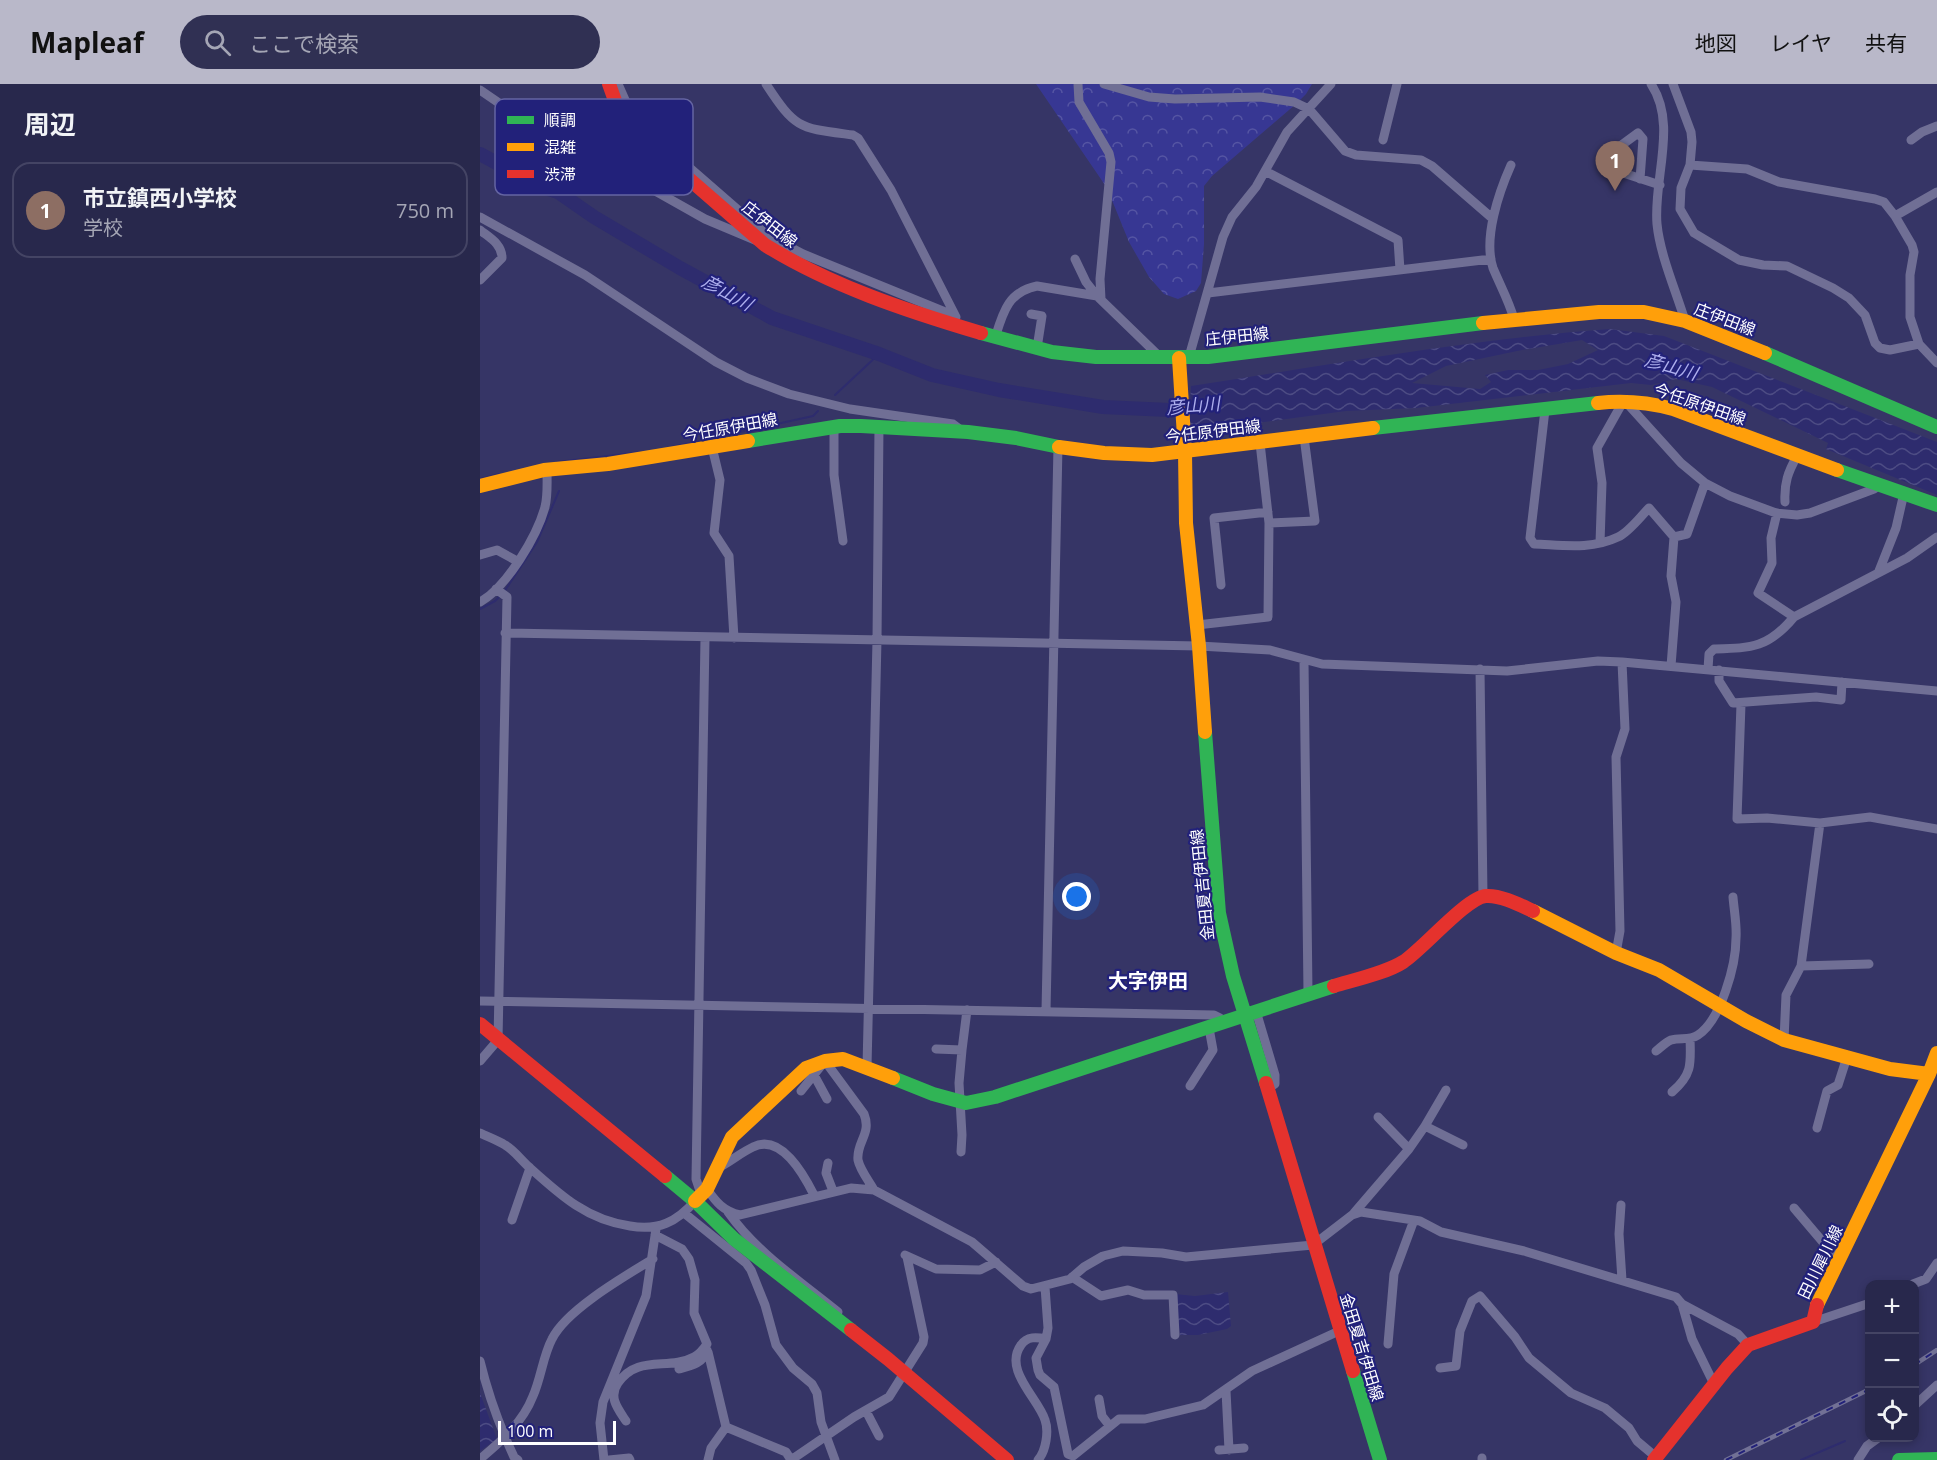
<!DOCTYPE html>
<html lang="ja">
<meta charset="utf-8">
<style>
:root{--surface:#28284c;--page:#303053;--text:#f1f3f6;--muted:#a5a6b5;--line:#444464;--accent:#b9b8c9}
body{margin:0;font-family:"Open Sans","Noto Sans JP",sans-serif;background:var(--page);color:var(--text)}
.controls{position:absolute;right:18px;bottom:18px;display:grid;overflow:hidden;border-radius:12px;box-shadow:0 3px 9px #0003}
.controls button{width:54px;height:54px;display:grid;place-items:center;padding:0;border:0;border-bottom:2px solid var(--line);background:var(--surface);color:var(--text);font:30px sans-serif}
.scale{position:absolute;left:18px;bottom:15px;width:118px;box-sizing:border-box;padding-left:6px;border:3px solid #fff;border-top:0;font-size:16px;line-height:21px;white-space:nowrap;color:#fff;-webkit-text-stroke:4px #22217a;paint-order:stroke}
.you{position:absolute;left:597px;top:813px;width:21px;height:21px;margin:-15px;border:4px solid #fff;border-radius:50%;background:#1a73e8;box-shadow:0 0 0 9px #1a73e833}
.badge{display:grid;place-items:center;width:39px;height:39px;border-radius:50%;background:var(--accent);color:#fff;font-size:20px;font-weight:700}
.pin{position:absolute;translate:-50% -50px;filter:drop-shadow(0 2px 3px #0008)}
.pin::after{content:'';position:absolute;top:32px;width:21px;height:18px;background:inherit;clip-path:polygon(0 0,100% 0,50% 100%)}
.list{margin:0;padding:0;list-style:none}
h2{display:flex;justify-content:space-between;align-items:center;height:78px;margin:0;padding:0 24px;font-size:26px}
h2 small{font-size:20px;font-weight:400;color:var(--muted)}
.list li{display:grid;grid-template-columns:39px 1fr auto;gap:18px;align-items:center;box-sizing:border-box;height:96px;margin:0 12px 12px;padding:0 12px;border:2px solid var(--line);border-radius:18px}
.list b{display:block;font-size:22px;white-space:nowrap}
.list p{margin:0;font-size:20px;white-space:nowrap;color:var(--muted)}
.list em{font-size:20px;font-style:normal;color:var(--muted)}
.icon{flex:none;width:33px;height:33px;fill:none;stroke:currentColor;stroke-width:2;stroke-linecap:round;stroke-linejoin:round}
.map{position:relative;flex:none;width:1457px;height:1376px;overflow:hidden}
header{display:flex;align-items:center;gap:36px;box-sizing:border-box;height:84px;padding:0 30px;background:var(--accent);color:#111}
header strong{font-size:28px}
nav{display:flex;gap:33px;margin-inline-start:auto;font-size:21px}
.search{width:420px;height:54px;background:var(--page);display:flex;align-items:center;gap:15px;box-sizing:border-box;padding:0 21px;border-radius:33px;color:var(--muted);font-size:22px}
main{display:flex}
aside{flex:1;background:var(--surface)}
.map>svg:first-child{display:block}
</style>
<header>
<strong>Mapleaf</strong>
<div class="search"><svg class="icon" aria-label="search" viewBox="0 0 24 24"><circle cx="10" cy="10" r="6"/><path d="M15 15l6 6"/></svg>ここで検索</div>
<nav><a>地図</a><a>レイヤ</a><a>共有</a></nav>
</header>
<main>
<aside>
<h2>周辺<small></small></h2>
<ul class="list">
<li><span class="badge" style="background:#8d6e63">1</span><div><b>市立鎮西小学校</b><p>学校</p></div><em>750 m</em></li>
</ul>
</aside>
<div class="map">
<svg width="1457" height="1376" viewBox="0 0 1457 1376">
<defs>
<pattern id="forest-crowns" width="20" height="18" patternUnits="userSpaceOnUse" patternTransform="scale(1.5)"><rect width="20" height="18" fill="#373793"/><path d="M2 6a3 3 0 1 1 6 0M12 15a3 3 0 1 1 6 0" fill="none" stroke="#5555a3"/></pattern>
<pattern id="water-waves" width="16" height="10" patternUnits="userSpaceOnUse" patternTransform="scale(1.5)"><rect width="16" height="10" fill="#2e2c6e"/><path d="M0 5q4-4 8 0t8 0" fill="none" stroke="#4d4c84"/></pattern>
</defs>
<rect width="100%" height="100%" fill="#363566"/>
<path fill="url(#forest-crowns)" d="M556 0H832L826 10 816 20 732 92 724 102V160L721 199 716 207 698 215 684 210 669 193 649 158 627 104Z"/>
<path fill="url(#water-waves)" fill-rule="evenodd" d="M1130 245 1184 252 1457 358V411L1346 365 1348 359 1232 303 1196 295 1171 301 1151 299 936 324 866 327 709 348 711 302C850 281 990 255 1130 245ZM1102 256 1118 266 1088 280 1058 286H1028L1005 291 1011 298 1000 305 932 299 966 282 1042 266Z
M748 1208 751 1242 747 1245 718 1251H700L695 1210 715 1212Z
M0 1309 17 1355 0 1367Z"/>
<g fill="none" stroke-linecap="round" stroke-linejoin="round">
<path stroke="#2e2c6e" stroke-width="2" d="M355 311 399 270
M187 364 333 332 338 327
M77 378 161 368
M0 395 19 390
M24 508 57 458 79 407
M0 525 15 517 20 512
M1321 1376 1365 1357"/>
<path stroke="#2e2c6e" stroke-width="14" d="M0 70 57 101 78 108 114 133 200 184 292 234 399 270 452 291 519 306 623 323 689 326 712 322"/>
<path stroke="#706f95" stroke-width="9" d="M138 0 150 27 165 45 287 151 323 170 475 232
M286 0C316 46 320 44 373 51L378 54 411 106 476 233
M598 0 599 18 629 69 631 78 620 195 621 215
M624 0 669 13 695 15 780 13 814 18 829 25 865 67 876 71 941 76 952 82 1012 134
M1171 0C1198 40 1173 95 1177 140 1180 171 1196 207 1205 237
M1193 0 1211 48 1212 58 1210 81
M0 6 19 19 225 135 275 156
M903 56 917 0
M1431 56 1442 48 1457 42
M1031 81C1019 108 1003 154 1013 184 1020 201 1029 217 1034 235
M785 87 918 156 920 186
M1160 95 1163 55 1158 49 1128 71 1131 85 1180 101
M1415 132 1457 108
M0 133 105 191 236 278 267 294 309 310 370 325 473 340 481 346
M0 146C10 154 22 160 22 174L0 196
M595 175 606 198 617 212 680 273
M728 209 1011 175
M551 230 562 232 557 264
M515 254C523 228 528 208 557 202L617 212
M1439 260 1410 266 1400 264 1395 259 1385 231 1369 214 1353 204 1307 182 1283 181 1259 176 1214 149 1200 125 1201 104 1210 81 1267 85 1299 98 1395 115 1404 118 1415 132 1432 161 1434 168 1430 191V233L1439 260 1457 279
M709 273 743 153 752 133 776 103 807 48 851 0
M1065 326 1050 454 1054 460C1082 461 1111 466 1138 453 1149 448 1160 433 1169 424L1194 453 1191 492 1196 518 1191 582
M354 342V391L363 457
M232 363 240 396 234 449 249 472 254 554
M1305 418C1304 399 1308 388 1317 372
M1297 429 1291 454 1292 479 1278 509 1314 533
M789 439 835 437 824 353
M1194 453 1207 450 1225 399
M1120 459 1122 399 1117 364 1144 316 1201 379 1225 399 1250 412 1296 429 1317 431 1330 429 1394 405 1400 401
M0 471 17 466 37 477
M1399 487 1416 444 1424 409
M741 501 734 434 788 428
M0 518C27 503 57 452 65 423 68 411 67 398 67 386
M717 541 788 533 789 439 780 359
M25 549 719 562 790 566 842 580 1027 587 1118 577 1142 578 1457 607
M824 577 828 909
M1000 585 1003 812
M1228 585 1229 570 1234 565C1272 564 1288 564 1314 533L1427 474 1457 453
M1239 586V597L1253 619 1336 613 1361 616 1362 598
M1261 620 1257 735 1287 734 1340 739 1390 733 1457 745
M1136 869 1140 847 1136 673 1145 645 1142 578
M1321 882 1389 880
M0 917 734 931 740 934 742 939
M566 927 578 362
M776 927 795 991V1000L787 1005
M1304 956 1306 911 1321 882 1340 739
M456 965 482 966 487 926
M1176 967C1180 964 1186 958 1191 956 1200 953 1209 957 1218 951 1241 936 1256 881 1256 854 1257 841 1254 826 1253 813
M0 977 18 956 27 513 16 505
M387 983 397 556 399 342
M334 991 347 1015
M710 1002 733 966 729 944
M321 1007 345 977 384 1030C392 1050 376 1058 378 1076 380 1086 389 1097 394 1106
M1192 1008C1212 991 1211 980 1210 955
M898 1033 929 1065
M945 1042 966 1006
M1337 1044 1347 1007 1358 1001 1367 973
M0 1049C8 1053 17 1056 25 1061 34 1066 41 1076 49 1083 80 1111 107 1136 150 1142 178 1147 197 1138 215 1117
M481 1068 482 1051 479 999 482 966
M348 1079 346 1089 353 1107
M236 1085C249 1079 260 1069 273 1063 301 1049 324 1091 334 1111
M227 1105C236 1118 243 1127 260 1131L371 1104 394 1106 492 1158 543 1202 551 1205 590 1195 604 1183 623 1172 643 1167 682 1169 706 1173 833 1161 872 1131 881 1128 940 1137 961 1148 1044 1167 1196 1213 1202 1220 1258 1250 1268 1261
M221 1110 216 1095 225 554
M1141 1121 1139 1150 1142 1196
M1314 1124 1359 1177
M248 1128C276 1168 320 1197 358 1228
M204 1129 266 1179 271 1186 285 1221 296 1261 313 1284 332 1300 337 1309 341 1338 355 1376
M874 1129 929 1065 945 1042 983 1061
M32 1136 50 1084
M425 1171 456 1185 500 1186 516 1178
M592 1193 621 1212 648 1206 664 1211H693L695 1251
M1433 1200 1446 1195 1457 1179
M565 1203 568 1244 566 1255 556 1274 558 1286 560 1291 574 1303 588 1370 593 1372 639 1335H665L723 1321 772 1287 859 1247
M1202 1220 1212 1255 1234 1300
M1333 1238 1390 1219
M908 1260 914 1190 934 1136
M228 1268 246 1343 306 1368 311 1376
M0 1277C8 1310 19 1341 34 1373L38 1376
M960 1284 976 1282 980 1247 992 1217 1000 1212 1035 1253 1049 1274 1091 1309 1125 1324 1149 1344 1157 1357 1176 1373
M199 1285C211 1282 224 1279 227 1266
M746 1307 749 1366
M619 1315 622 1332 629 1341
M1434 1322 1457 1301
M386 1327 399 1352
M146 1337C138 1325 128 1313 138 1299 158 1270 188 1287 214 1273 220 1270 223 1266 227 1260L214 1229 215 1196 209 1175 202 1165 175 1151
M739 1366 764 1364
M0 1375C21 1358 43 1338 53 1312 61 1294 63 1272 72 1255 86 1226 145 1192 173 1175
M124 1376 120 1339 123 1318 166 1212 176 1145
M129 1376 149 1374 150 1376
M228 1376 231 1364 246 1343
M311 1376 374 1333 409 1313 443 1259 444 1253 427 1173
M558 1376C566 1367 569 1347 565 1336 558 1314 523 1286 541 1261 547 1252 557 1253 566 1255
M1002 1376V1374
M1378 1376 1387 1362 1398 1354"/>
<path stroke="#30b455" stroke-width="14" d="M501 249 572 268 616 273H728L1003 239
M1285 269 1457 343
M893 344 1118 319
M268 357 360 342H381L488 348 536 354 579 363
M1357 386 1457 421
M725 648 739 829 753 892 786 999
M413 994 453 1010 486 1019 515 1013 854 902
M185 1092 215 1117 254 1155 371 1246
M873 1287 900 1376
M1419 1376 1457 1375"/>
<path stroke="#ff9f0a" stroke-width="14" d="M1003 239 1119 228H1164L1205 237 1285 269
M699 274 705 368 706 439 719 562 725 648
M1118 319C1145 316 1167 318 1193 325L1357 386
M579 363 624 369 672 371 893 344
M0 402 64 386 128 380 268 357
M1053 827 1136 869 1179 886 1266 937 1304 956 1410 985 1449 990
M215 1117 227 1105 252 1053 326 984 345 977 363 975 413 994
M1337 1221 1449 990 1457 969"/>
<path stroke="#e5322d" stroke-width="14" d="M129 0 138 25 155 48 285 161C351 202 427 227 501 249
M854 902C874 896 906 889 923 878 942 866 987 813 1006 812 1021 811 1040 821 1053 827
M0 940 185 1092
M786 999 873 1287
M371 1246 408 1275 527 1376
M1174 1376 1247 1284 1268 1261 1333 1238 1337 1221"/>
<defs>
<path id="rail" d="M1434 1281 1457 1266
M1246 1376 1390 1305"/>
</defs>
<use href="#rail" stroke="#727195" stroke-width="4.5"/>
<use href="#rail" stroke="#22217a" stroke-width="2" stroke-dasharray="7" stroke-linecap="butt"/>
</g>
<g text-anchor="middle" stroke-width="4.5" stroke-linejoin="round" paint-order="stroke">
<g font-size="16" fill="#fff" stroke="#22217a">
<text transform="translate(290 140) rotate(38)" y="6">庄伊田線</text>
<text transform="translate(1245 235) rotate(21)" y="6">庄伊田線</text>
<text transform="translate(757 252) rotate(-6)" y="6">庄伊田線</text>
<text transform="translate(1220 320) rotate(19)" y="6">今任原伊田線</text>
<text transform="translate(250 343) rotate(-10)" y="6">今任原伊田線</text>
<text transform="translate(733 347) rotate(-7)" y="6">今任原伊田線</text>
<text transform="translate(722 801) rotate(-96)" y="6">金田夏吉伊田線</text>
<text transform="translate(1340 1178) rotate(-64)" y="6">田川犀川線</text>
<text transform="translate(882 1263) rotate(73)" y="6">金田夏吉伊田線</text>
</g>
<g font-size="18" font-style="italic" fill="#adaeed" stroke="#22217a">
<text transform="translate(247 209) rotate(29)" y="6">彦山川</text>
<text transform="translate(1191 283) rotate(16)" y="6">彦山川</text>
<text transform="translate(713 322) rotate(-5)" y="6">彦山川</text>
</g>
<g font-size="20" font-weight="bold" fill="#fff" stroke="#22217a">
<text x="668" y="904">大字伊田</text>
</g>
</g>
<rect x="15" y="15" width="198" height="96" rx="9" fill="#22217a" stroke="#6464a2" stroke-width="1.5"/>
<rect x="27" y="32" width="27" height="8" fill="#30b455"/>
<rect x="27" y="59" width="27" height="8" fill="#ff9f0a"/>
<rect x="27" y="86" width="27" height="8" fill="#e5322d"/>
<g font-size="16" fill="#fff">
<text x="64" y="42">順調</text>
<text x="64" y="69">混雑</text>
<text x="64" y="96">渋滞</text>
</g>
</svg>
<div class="controls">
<button>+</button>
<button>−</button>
<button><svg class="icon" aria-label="locate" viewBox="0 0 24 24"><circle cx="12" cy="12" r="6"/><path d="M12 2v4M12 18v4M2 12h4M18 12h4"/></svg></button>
</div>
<div class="scale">100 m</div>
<div class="you"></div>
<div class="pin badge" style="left:1135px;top:107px;background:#8d6e63">1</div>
</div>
</main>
